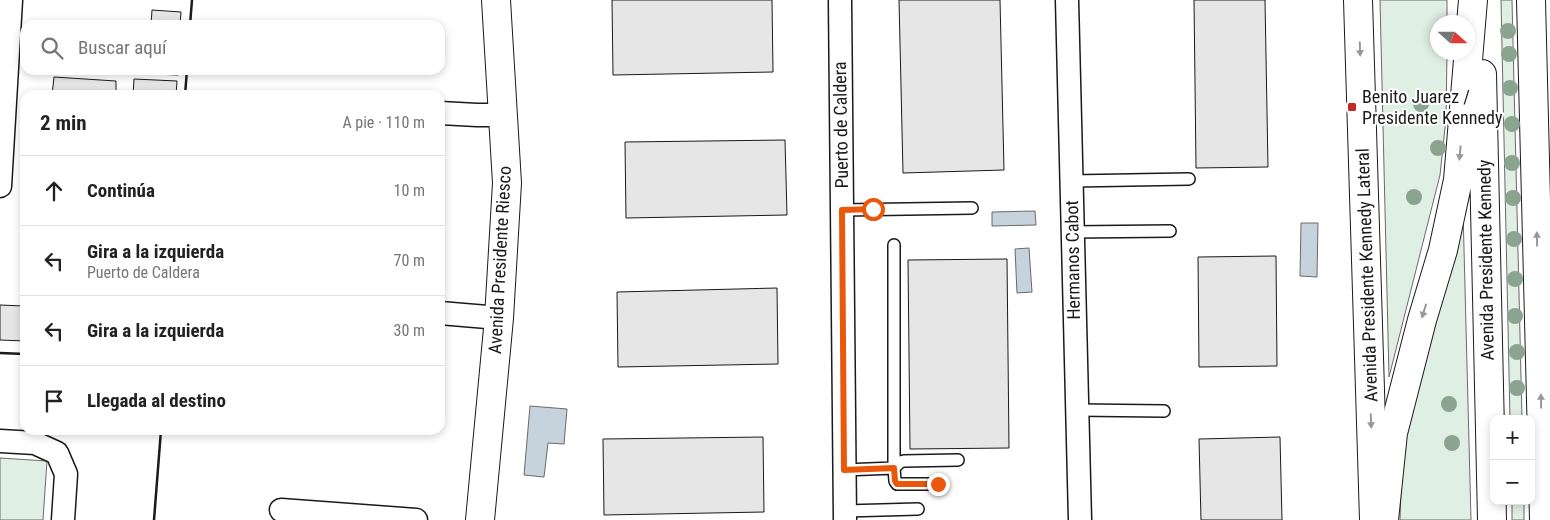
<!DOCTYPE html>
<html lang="es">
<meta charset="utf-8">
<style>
:root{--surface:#fff;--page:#f6f6f6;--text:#222;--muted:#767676;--line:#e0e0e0}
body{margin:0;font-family:"Roboto Condensed",sans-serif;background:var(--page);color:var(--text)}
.controls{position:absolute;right:15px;bottom:15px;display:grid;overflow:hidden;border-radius:10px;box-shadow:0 2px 8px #0003}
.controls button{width:45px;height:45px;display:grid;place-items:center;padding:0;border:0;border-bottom:1px solid var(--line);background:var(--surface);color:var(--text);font:25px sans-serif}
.compass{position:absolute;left:1430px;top:15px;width:45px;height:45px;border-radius:50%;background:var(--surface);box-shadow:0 2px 8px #0003;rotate:111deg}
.stop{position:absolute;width:15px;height:15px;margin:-11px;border:4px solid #ea580c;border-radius:50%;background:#fff}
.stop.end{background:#ea580c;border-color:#fff;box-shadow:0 1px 5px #0008}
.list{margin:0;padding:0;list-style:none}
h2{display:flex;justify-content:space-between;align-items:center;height:65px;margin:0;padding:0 20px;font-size:21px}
h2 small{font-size:16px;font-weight:400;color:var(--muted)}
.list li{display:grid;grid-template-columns:32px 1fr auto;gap:15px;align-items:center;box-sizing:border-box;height:70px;padding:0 20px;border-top:1px solid var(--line)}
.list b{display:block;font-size:19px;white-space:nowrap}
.list p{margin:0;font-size:16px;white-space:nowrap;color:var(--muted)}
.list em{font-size:16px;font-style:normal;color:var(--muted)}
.icon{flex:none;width:28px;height:28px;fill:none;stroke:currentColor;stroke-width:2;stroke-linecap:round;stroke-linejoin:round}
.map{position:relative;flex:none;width:1550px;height:520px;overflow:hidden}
.search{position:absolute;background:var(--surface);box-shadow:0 2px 8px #0003;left:20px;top:20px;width:425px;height:55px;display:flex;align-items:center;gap:12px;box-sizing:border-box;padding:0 18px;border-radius:15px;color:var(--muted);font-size:19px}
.panel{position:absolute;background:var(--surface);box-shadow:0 2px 8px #0003;left:20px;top:90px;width:425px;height:345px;border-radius:15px}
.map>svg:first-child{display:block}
</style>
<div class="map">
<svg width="1550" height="520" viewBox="0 0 1550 520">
<rect width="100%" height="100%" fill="#fff"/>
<path fill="#e0efe3" stroke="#6a6a6a" d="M1380 0H1447V22H1438V52L1447 53 1446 118 1440 175 1389 377Z
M1501 0H1512L1522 419H1510Z
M1463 210 1471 520H1400L1402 456 1417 373Z
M0 458 47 461 43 520H0Z
M1512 501H1524V520H1512Z"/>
<path fill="#c6d2dc" stroke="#6a6a6a" d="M1035 211 1036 225 992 226V212Z
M1301 223H1318L1317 277 1300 276Z
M1029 248 1032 292 1017 293 1015 249Z
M530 406 567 409 564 444 548 443 544 477 524 475Z"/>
<path fill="#e6e6e6" stroke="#1a1a1a" d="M612 0H772L773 72 613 75Z
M899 0H1000L1004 170 903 173Z
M1194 0H1265L1268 167 1196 168Z
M152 10 181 12 180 25H151Z
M134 70H178V75L134 73Z
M54 77 116 81V95H52Z
M134 79 177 81 176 95H133Z
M785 140 787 215 626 218 625 142Z
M1276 256 1277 366 1199 367 1198 257Z
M1007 259 1009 448 910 449 908 260Z
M777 288 778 364 618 367 617 292Z
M23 303H25V341L0 340V305L24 306Z
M763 437 764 512 604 515 603 439Z
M1280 437 1282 520H1201L1199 439Z"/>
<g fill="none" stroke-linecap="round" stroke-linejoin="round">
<defs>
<path id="service" d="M1071 181 1189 179
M842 210 972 208
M1072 232 1170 231
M1077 410 1164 411
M894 468V245
M894 468 900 462 904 461 958 460
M844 470 894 468 895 481 897 484H938
M845 511 918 509"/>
<path id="minor" d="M840 0 845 520
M1067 0 1080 520
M440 113 477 115H502
M0 186 11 0
M440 313 499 318
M0 441 35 443 57 453 66 474 63 520
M281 510 416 520"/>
<path id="secondary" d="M480 520 499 318 507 183 496 0"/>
<path id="primary" d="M1358 0 1374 520"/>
<path id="motorway" d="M1531 0 1544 520
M1482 74 1492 520
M1384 520 1393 433 1422 320 1443 250 1458 180 1473 0"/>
</defs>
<use href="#service" stroke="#1a1a1a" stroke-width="14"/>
<use href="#minor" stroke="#1a1a1a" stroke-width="25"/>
<use href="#secondary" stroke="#1a1a1a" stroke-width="30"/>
<use href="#primary" stroke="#1a1a1a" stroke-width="30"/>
<use href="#motorway" stroke="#1a1a1a" stroke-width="30"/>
<use href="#service" stroke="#fff" stroke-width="11"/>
<use href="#minor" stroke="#fff" stroke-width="22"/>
<use href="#secondary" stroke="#fff" stroke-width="28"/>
<use href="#primary" stroke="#fff" stroke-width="28"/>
<use href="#motorway" stroke="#fff" stroke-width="28"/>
<path stroke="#1a1a1a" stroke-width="2.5" d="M190 25 192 0
M185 95 187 70
M0 353 25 354
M154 520 161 430"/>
</g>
<g fill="#8aa48f">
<circle cx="1508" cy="31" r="8"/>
<circle cx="1509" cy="54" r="8"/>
<circle cx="1510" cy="88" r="8"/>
<circle cx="1421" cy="104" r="8"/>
<circle cx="1512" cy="124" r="8"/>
<circle cx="1438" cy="148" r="8"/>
<circle cx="1512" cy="163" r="8"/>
<circle cx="1414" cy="197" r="8"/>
<circle cx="1513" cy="198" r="8"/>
<circle cx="1514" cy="239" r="8"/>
<circle cx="1515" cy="279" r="8"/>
<circle cx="1515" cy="316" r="8"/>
<circle cx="1517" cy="352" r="8"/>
<circle cx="1517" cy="388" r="8"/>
<circle cx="1449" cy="404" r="8"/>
<circle cx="1452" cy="443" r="8"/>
</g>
<defs><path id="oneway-solid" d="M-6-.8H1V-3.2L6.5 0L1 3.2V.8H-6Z" transform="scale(1.25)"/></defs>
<g fill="#989898">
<use href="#oneway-solid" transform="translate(1360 49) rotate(88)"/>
<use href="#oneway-solid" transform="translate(1460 153) rotate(95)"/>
<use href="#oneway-solid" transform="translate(1537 239) rotate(-91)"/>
<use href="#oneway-solid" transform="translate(1424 311) rotate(107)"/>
<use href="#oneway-solid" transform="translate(1541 401) rotate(-91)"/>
<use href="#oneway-solid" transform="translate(1371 421) rotate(88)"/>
</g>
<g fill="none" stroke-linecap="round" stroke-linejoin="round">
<path stroke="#ea580c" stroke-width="6" d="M873 209 842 210 844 470 894 468 895 481 897 484H938"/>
</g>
<rect fill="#c62828" stroke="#fff" stroke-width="2" x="1347" y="102" width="10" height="10" rx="2.5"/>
<g text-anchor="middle" stroke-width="4" stroke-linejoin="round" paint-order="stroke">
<g font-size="18" fill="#1a1a1a" stroke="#fff" text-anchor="start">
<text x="1362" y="103">Benito Juarez /<tspan x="1362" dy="21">Presidente Kennedy</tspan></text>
</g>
<g font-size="18" fill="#1a1a1a" stroke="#fff">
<text transform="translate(841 125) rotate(-91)" y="6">Puerto de Caldera</text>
<text transform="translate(500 260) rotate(-87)" y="6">Avenida Presidente Riesco</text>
<text transform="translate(1073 260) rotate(-91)" y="6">Hermanos Cabot</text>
<text transform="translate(1486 260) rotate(-91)" y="6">Avenida Presidente Kennedy</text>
<text transform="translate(1367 275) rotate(-92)" y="6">Avenida Presidente Kennedy Lateral</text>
</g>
</g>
</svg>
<div class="controls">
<button>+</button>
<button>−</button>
</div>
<svg class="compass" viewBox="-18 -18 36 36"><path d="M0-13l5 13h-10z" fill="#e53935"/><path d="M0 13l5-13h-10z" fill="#767676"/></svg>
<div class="stop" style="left:873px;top:209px"></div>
<div class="stop end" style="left:938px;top:484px"></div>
<div class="search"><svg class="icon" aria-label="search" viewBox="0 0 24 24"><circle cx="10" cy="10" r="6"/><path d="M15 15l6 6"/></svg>Buscar aquí</div>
<section class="panel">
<h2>2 min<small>A pie · 110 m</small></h2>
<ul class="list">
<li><svg class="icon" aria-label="ahead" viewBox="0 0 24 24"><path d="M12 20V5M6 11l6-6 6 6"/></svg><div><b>Continúa</b></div><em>10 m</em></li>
<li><svg class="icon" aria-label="left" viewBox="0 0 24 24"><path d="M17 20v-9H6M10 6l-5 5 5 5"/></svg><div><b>Gira a la izquierda</b><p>Puerto de Caldera</p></div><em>70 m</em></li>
<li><svg class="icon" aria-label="left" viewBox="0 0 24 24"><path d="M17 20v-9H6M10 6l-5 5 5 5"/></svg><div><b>Gira a la izquierda</b></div><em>30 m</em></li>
<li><svg class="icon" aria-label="arrive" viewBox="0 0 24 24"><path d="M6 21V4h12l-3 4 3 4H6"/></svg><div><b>Llegada al destino</b></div></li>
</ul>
</section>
</div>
